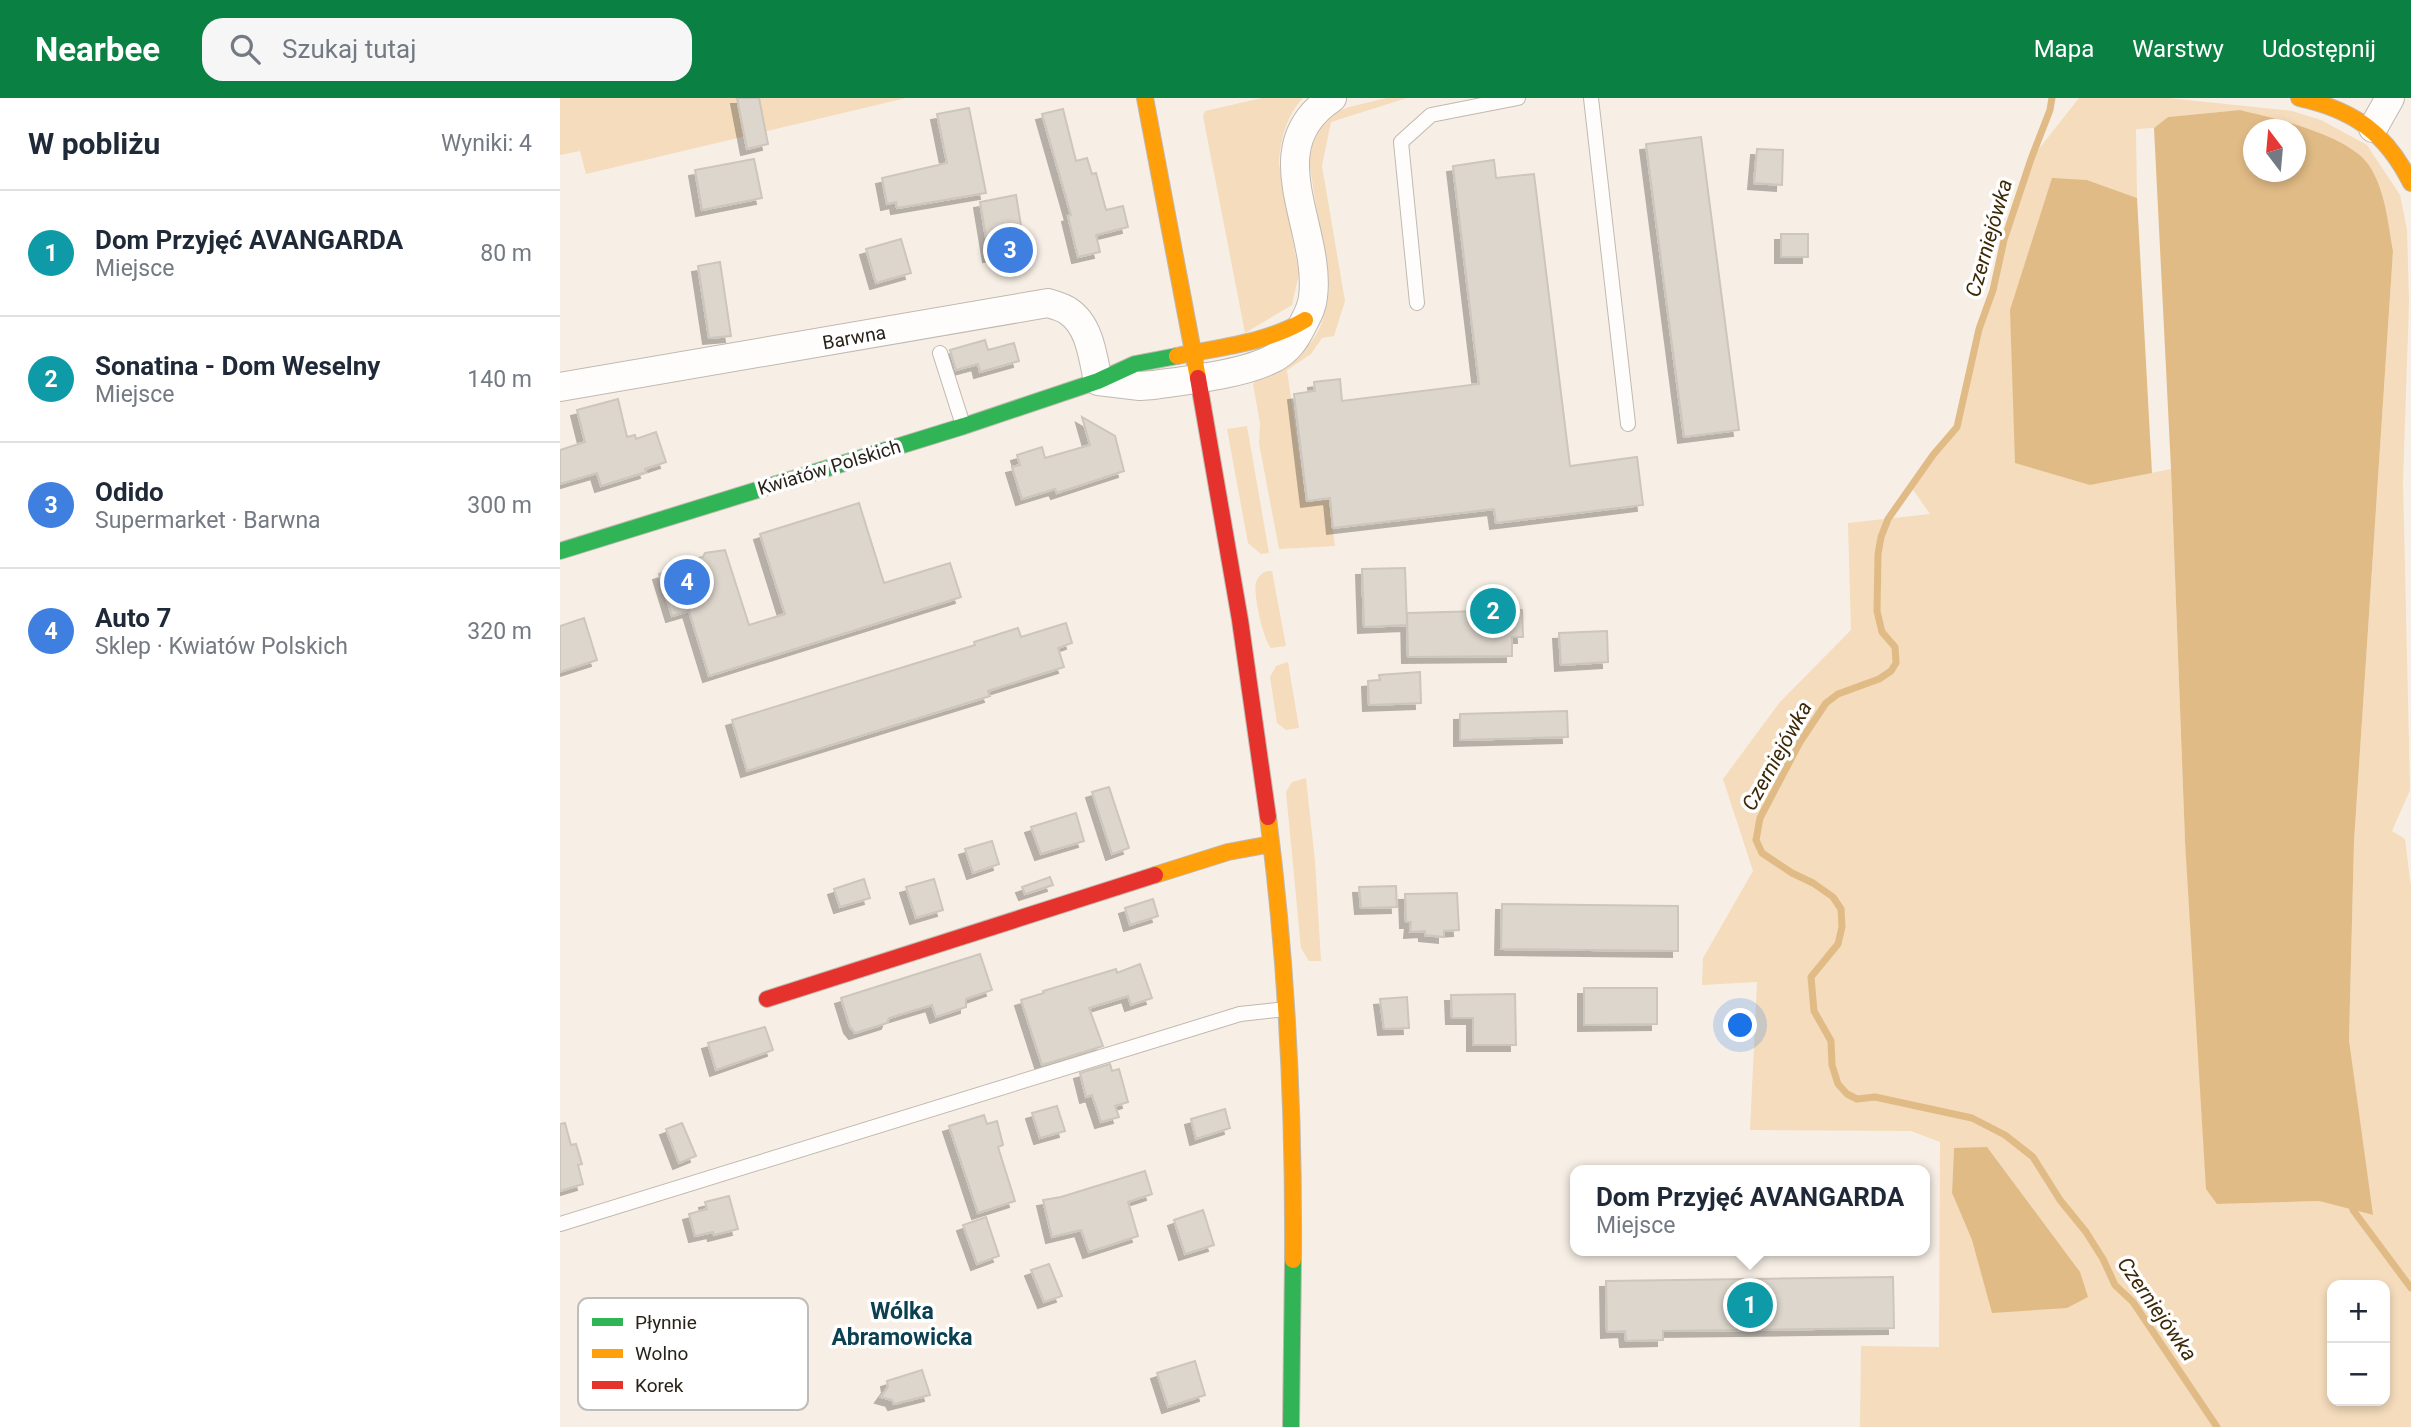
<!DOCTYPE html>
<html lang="pl">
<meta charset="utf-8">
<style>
:root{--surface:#fff;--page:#f6f6f7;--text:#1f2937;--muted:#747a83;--line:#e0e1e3;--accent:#0b8043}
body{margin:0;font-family:Roboto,sans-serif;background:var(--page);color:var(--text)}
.controls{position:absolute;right:21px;bottom:21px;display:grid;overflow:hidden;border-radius:14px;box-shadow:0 4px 10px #0003}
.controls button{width:63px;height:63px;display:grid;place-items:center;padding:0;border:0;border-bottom:2px solid var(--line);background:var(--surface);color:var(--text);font:35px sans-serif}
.compass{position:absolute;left:1683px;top:21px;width:63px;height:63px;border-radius:50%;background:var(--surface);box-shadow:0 4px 10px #0003;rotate:344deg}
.you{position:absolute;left:1181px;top:928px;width:24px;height:24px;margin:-18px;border:5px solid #fff;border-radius:50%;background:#1a73e8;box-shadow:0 0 0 10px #1a73e833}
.badge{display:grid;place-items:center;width:46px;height:46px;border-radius:50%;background:var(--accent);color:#fff;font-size:23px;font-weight:700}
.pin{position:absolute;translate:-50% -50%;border:4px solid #fff;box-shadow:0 2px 7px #0006}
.popup{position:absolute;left:1010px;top:1067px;width:360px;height:91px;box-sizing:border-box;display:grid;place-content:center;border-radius:14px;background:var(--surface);filter:drop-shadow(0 2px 5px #0005);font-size:23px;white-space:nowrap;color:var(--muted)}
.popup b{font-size:26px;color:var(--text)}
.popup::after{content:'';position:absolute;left:50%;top:100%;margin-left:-14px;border:14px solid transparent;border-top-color:var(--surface)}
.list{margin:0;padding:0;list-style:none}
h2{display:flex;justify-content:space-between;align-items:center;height:91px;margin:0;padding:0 28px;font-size:30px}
h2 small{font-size:23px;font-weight:400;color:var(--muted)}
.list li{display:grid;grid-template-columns:46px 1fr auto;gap:21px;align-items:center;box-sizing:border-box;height:126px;padding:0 28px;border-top:2px solid var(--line)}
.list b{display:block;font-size:26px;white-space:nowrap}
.list p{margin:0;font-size:23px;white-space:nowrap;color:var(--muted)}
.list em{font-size:23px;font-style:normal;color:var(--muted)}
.icon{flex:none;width:38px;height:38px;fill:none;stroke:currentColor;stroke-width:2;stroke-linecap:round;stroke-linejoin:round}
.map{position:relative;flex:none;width:1851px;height:1329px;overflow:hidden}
header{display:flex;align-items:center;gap:42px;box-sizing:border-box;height:98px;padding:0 35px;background:var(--accent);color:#fff}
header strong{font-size:33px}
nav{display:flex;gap:38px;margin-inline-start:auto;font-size:24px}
.search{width:490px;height:63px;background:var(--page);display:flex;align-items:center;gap:18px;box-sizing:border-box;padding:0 24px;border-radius:21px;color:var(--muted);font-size:26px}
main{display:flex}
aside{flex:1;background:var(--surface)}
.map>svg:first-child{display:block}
</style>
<header>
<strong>Nearbee</strong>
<div class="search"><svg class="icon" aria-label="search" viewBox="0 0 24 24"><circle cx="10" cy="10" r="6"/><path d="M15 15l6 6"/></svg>Szukaj tutaj</div>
<nav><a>Mapa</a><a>Warstwy</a><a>Udostępnij</a></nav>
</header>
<main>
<aside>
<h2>W pobliżu<small>Wyniki: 4</small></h2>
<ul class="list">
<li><span class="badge" style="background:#0f9aa8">1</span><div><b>Dom Przyjęć AVANGARDA</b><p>Miejsce</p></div><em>80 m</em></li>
<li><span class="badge" style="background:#0f9aa8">2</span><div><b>Sonatina - Dom Weselny</b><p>Miejsce</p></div><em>140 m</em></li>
<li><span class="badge" style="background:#3f7fe0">3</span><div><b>Odido</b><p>Supermarket · Barwna</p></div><em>300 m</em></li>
<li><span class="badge" style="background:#3f7fe0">4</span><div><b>Auto 7</b><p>Sklep · Kwiatów Polskich</p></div><em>320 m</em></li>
</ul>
</aside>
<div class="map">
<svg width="1851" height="1329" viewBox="0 0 1851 1329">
<defs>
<filter id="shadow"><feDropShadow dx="-6" dy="6" stdDeviation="0" flood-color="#0004"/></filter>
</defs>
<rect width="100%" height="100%" fill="#f7efe5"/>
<path fill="#f4dcbc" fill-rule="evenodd" d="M0 0H346L26 76 20 53 0 57Z
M702 0H743C726 18 720 43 719 66L739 176 732 207 685 235 643 18 645 13Z
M827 0H847L771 24 762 68 785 203 774 238 762 240 751 256 727 272 746 404 769 402 775 448 719 451 699 345 700 325 693 286 696 282 703 280 702 274C749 254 762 244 769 191L748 57 759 32 772 16 789 9Z
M1608 0 1732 13 1761 22 1807 47 1840 97 1847 131 1849 204 1843 383 1850 692 1832 733 1845 741 1851 789V1329H1300L1301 1248 1379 1249 1380 1044 1351 1033 1190 1032 1197 884 1142 887 1143 860 1193 773 1163 681 1220 604 1291 532 1288 425 1370 416 1351 389 1373 357 1397 329 1419 231 1433 192 1444 142 1471 61 1519 0ZM1680 12 1721 22 1766 38 1796 54 1822 99 1833 153 1794 745 1789 942 1812 1117 1759 1103 1657 1106 1625 743 1611 371 1530 387 1527 82 1577 100 1576 31 1594 30 1608 19ZM1394 1050 1412 1142 1392 1095ZM1772 1187H1825V1303H1772Z
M687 328 709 455 701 456 688 445 667 331Z
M707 473H712L726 548 711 550C703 541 693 496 696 485 698 478 702 475 707 473Z
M728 564 739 630 726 632 717 625 710 579 716 568Z
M746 680 755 763 761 863H749L741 850 726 694 732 684Z"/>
<path fill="#e1bb86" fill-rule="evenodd" d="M1680 12C1714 20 1787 37 1808 66 1825 90 1828 125 1833 153L1794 744 1789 942 1813 1117 1759 1103 1657 1106 1646 1091 1625 743 1611 371 1594 30 1608 19ZM1694 32H1736V74H1694Z
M1492 80 1527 82 1577 100 1592 375 1530 387 1455 365 1450 212Z
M1427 1049 1520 1174 1528 1199 1507 1210 1432 1215 1412 1142 1392 1095 1394 1050Z"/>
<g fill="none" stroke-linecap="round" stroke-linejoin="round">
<path stroke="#e1bb86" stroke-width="7" d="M1492 0 1490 12 1471 61 1444 142 1433 192 1419 231 1397 329 1373 357 1328 421 1321 439 1318 456 1317 513 1322 534 1335 549 1336 565 1331 573 1319 581 1278 596 1266 605 1240 644 1200 720 1196 742 1202 755 1232 775 1253 785 1273 799 1281 811 1282 829 1278 846 1251 879 1254 913 1271 943 1272 967 1278 986 1287 996 1297 1001 1315 999 1412 1020 1445 1037 1473 1059 1500 1102 1526 1134 1543 1161 1555 1187 1573 1204 1657 1329
M1793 1112 1851 1190"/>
</g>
<path fill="#ddd6cd" stroke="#cdc6bd" stroke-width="2" filter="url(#shadow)" d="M177 0H199L208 46 187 51Z
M409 10 426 95 337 110 336 104 327 106 322 80 387 65 377 16Z
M503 11 516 63 527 60 532 76 536 75 546 112 563 108 568 129 536 137 540 154 518 159 508 118 511 117 482 16Z
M1141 39 1179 332 1124 339 1086 46Z
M1197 51 1223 52 1222 87 1194 85Z
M194 61 202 100 142 112 135 72Z
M934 62 936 80 974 76 1010 368 1077 359 1083 407 936 425 934 411 773 430 770 400 747 403 734 296 755 293 754 284 780 281 782 303 919 286 893 68Z
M456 97 465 152 429 158 420 104Z
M1221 136H1248V159H1221Z
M341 141 351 175 316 185 306 151Z
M160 164 171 238 149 240 138 168Z
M425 242 428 252 454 245 459 263 420 274 418 266 396 272 390 252Z
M58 301 67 339 75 337 76 341 96 334 106 364 85 371 86 374 41 388 37 375 0 386V352L25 344 17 312Z
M522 319 555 338 564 373 497 395 495 391 462 401 452 369 460 367 457 357 482 349 485 360 530 347Z
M299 405 324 485 390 465 401 499 149 578 129 513 112 518 99 476 132 466 131 462 143 459 145 455 165 452 189 527 225 516 200 436Z
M845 470 847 527 804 529 802 471Z
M962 512 963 539H952V558L848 559 847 515Z
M24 520 37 562 0 574V528Z
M506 525 512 545 498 550 504 569 428 593 430 598 187 673 172 622 415 547 414 544 458 530 461 539Z
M1047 533 1048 564 1001 567 999 535Z
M860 574 861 605 809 607 808 583 820 582 819 577Z
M1007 613 1008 639 900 642V616Z
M549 689 569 750 552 756 532 694Z
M516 715 524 743 481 756 471 729Z
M432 743 439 766 413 775 405 751Z
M490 779 493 787 465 796 462 789Z
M304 781 310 800 280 809 274 791Z
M374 781 383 812 356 820 346 789Z
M836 788 837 809 801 810 799 789Z
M897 795 899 832 884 833V839L865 837V833L850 834 851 824H846L845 796Z
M593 801 598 818 570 827 565 810Z
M942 806 1118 808V853L941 851Z
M420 856 432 892 406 901V909L376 919 372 907 329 920 327 925 295 935 290 929 281 900Z
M580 866 592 900 571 907 568 898 529 910 543 948 482 967 461 902 484 895 483 893 556 871 557 875Z
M1024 890H1097V926L1024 927Z
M955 896 956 947H913V920H892L891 897Z
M847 899 849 930 824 931 820 901Z
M205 929 213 952 156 972 148 945Z
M550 966 552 973 559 971 568 1004 555 1008 559 1019 541 1024 532 997 526 999 520 975Z
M497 1008 505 1033 480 1040 472 1015Z
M665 1011 670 1030 636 1041 631 1021Z
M424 1017 427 1026 437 1023 443 1047 438 1049 455 1103 418 1115 389 1028Z
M5 1025 11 1047 16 1046 22 1066 18 1067 23 1086 0 1093V1026Z
M122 1025 136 1058 119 1065 106 1031Z
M585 1073 592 1096 568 1104 578 1138 529 1154 521 1132 492 1139 483 1102 501 1099Z
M169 1098 178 1131 154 1137 153 1134 135 1138 129 1116 147 1111 145 1104Z
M643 1112 654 1147 625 1156 614 1122Z
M426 1119 439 1158 417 1166 403 1127Z
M489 1166 502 1198 484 1204 471 1172Z
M1333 1179 1334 1230 1103 1233V1242L1066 1243 1065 1233 1047 1234 1046 1183Z
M635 1263 645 1297 608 1309 597 1275Z
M362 1272 370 1297 334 1306 332 1302 321 1299 328 1289 327 1283Z"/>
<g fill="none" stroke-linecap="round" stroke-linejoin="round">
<defs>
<path id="lane" d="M1031 0 1068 326
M857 205 841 44 871 17 958 0
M380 255 403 327
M0 1126 680 916 726 911"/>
<path id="street" d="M1813 30 1830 0
M0 289 488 205C494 207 503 209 508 213 530 227 533 260 538 283L580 288 594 287C629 282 684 276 714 260 728 252 735 242 742 228 747 218 752 210 753 199 762 130 696 50 772 0"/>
<path id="fast" d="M0 453 404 328 538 283 575 266 617 258
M731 1329 733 1162"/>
<path id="slow" d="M585 0 638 280
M1739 0C1794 12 1826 35 1851 85
M617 258C660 249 707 245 745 222
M708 719C727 866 734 1014 733 1162
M595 777 668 754 711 746"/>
<path id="jam" d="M638 280 680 522 708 719
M207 901 595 777"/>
</defs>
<use href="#lane" stroke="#c0b9b1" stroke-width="16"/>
<use href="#street" stroke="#c0b9b1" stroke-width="30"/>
<use href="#fast" stroke="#c0b9b1" stroke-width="18"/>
<use href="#slow" stroke="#c0b9b1" stroke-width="18"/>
<use href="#jam" stroke="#c0b9b1" stroke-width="18"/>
<use href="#lane" stroke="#fefdfb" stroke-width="14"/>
<use href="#street" stroke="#fefdfb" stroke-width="28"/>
<use href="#fast" stroke="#30b455" stroke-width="16"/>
<use href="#slow" stroke="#ff9f0a" stroke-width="16"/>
<use href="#jam" stroke="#e5322d" stroke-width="16"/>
</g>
<g text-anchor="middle" stroke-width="7" stroke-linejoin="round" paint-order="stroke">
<g font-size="19" fill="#29231a" stroke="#fff">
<text transform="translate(294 239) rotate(-10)" y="7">Barwna</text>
<text transform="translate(269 369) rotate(-17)" y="7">Kwiatów Polskich</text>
</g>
<g font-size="21" font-style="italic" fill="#3d2807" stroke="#fff">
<text transform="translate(1429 140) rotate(-74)" y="7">Czerniejówka</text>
<text transform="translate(1217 658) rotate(-61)" y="7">Czerniejówka</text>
<text transform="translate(1597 1211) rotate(55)" y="7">Czerniejówka</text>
</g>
<g font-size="23" font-weight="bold" fill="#0c4152" stroke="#fff">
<text x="342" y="1221">Wólka<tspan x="342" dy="26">Abramowicka</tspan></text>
</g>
</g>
<rect x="18" y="1200" width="230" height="112" rx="10" fill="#fff" stroke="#bfbdba" stroke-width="2"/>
<rect x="32" y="1220" width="31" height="8" fill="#30b455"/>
<rect x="32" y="1251" width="31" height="9" fill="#ff9f0a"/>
<rect x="32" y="1283" width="31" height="8" fill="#e5322d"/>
<g font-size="19" fill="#29231a">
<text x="75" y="1231">Płynnie</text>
<text x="75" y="1262">Wolno</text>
<text x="75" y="1294">Korek</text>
</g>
</svg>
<div class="controls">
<button>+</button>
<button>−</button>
</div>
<svg class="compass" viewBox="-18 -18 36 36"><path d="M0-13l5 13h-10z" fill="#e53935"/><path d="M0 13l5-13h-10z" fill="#747a83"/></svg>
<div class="you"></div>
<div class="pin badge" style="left:1190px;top:1207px;background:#0f9aa8">1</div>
<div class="popup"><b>Dom Przyjęć AVANGARDA</b>Miejsce</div>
<div class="pin badge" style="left:933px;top:513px;background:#0f9aa8">2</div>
<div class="pin badge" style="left:450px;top:152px;background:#3f7fe0">3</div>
<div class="pin badge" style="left:127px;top:484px;background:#3f7fe0">4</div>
</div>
</main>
